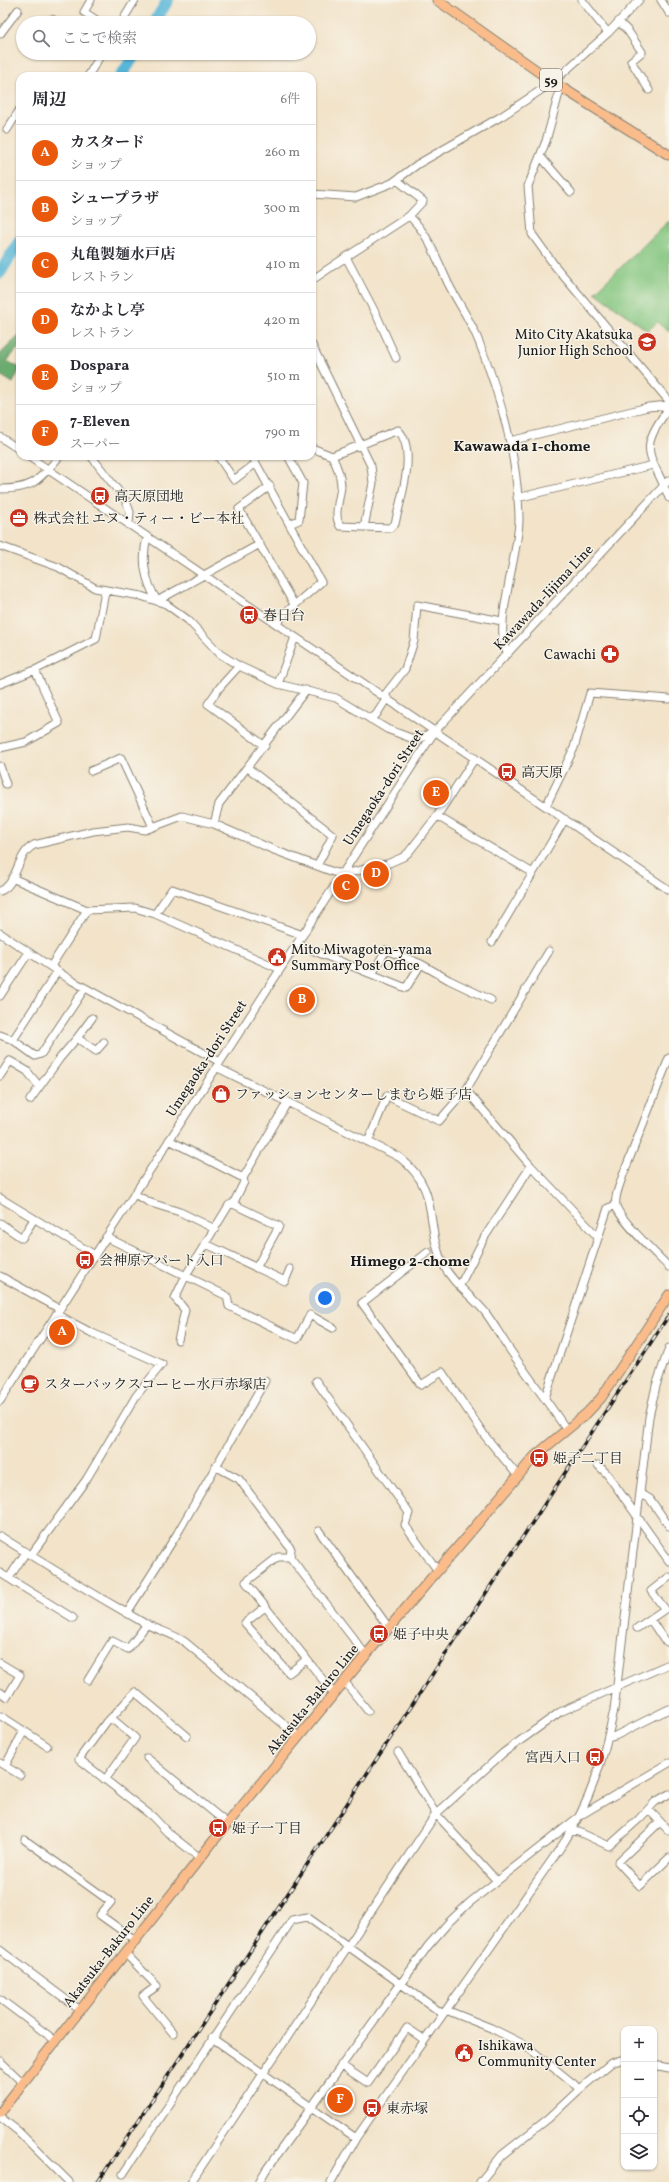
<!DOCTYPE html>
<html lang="ja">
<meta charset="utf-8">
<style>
:root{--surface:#fff;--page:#f7f7f7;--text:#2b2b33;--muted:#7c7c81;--line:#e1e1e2;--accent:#ea580c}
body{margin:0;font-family:Vollkorn,"Noto Serif JP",serif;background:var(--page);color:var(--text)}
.controls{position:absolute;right:12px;bottom:12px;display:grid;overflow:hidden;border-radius:8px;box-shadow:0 1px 3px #0004}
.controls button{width:36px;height:36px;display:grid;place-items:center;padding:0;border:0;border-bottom:1px solid var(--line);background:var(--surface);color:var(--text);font:20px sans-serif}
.you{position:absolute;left:325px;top:1298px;width:14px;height:14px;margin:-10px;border:3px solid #fff;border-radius:50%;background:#1a73e8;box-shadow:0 0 0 6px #1a73e833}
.badge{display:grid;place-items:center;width:26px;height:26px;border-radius:50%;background:var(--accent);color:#fff;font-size:13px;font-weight:700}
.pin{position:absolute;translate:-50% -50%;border:2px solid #fff;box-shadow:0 1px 4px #0006}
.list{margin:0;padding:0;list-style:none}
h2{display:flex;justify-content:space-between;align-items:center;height:52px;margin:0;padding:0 16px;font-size:17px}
h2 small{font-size:13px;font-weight:400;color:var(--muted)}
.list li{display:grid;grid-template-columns:26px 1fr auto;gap:12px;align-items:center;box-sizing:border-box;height:56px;padding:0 16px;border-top:1px solid var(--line)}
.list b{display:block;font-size:15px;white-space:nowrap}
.list p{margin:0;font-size:13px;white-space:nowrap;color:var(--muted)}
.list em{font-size:13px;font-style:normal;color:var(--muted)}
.icon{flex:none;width:22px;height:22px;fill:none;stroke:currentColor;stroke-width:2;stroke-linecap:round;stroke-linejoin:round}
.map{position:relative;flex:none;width:669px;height:2182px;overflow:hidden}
.search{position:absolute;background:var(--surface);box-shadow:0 1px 3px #0004;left:16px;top:16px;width:300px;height:44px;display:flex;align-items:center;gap:10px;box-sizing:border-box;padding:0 14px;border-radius:22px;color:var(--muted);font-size:15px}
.panel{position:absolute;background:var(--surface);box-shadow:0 1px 3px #0004;left:16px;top:72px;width:300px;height:388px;border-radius:12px}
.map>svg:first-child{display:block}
</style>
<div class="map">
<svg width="669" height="2182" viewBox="0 0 669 2182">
<rect width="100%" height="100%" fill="#f7f3e8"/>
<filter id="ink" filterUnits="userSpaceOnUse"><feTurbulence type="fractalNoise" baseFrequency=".025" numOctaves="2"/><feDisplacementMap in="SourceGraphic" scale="8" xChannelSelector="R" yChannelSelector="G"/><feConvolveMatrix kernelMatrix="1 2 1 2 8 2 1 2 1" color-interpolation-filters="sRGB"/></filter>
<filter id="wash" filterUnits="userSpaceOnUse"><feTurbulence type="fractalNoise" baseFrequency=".012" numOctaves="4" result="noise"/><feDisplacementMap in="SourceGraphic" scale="16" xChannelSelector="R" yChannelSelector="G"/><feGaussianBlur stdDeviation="0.9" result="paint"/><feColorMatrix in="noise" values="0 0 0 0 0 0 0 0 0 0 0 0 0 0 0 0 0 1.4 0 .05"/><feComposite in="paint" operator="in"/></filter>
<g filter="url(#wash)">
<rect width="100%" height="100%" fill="#f2e3c9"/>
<path fill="#83c67f" stroke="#50714e" d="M669 221V332L657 322 648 331 595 292Z"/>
<path fill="#6aab6e" stroke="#436445" d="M20 335V346L7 361 20 368 13 383 0 375V354Z"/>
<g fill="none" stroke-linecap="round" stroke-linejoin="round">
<path stroke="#59b6d7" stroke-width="12" d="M154 23 168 0
M121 76 136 53
M0 273 20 240"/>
</g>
</g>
<g filter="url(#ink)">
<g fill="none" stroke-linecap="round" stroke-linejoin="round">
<defs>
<path id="minor" d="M91 0 84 12 101 23
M582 0 608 33
M661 0 669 13
M52 19 58 23
M619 22 628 31 642 52 631 61 649 90
M121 23 135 0
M0 34 18 10
M88 76 102 53
M561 86 546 141 528 186 532 234 555 266 669 401
M7 130 20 109
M540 156 571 192
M397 180 423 201 409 216C429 234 437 260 448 283 458 303 471 321 479 342 501 397 518 458 519 518 520 551 491 631 508 654
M312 194 356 197 392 183 418 164 502 116 553 82 608 33 639 0
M312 280 346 257
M312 345 371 466 373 483 364 527
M396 358 377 316 346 257 409 216
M669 408C635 453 652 453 669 498
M0 437 20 450
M510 441 648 407 669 405
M312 448 332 456 398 430C418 450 400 500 395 524L390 528 340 526C333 515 340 499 341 486 341 475 337 466 332 456
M28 456 669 890
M91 456 126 501 130 512 129 525
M218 456 234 480 255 464
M252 456 321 582 282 616 277 624
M288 456 303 483 299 520 290 524
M270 486 239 509 295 606
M0 489C35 489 38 480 60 456
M517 498 653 465
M147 537C141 561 145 580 157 601L260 544
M0 546 58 567 95 588 141 596 166 604 188 620 220 654 239 666 278 684 336 698 387 729 416 740 435 731
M239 666 220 687 208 704 265 746
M0 684 35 670
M278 684 295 637
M384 696 405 669 414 641 417 605 502 621
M370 719 376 715 387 698
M0 748 26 742 59 723 35 670 96 639 105 592
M0 766 6 784
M248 768 333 835 317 866
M91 771 121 758 153 827
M546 806 574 748 590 693 669 699
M437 816 533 873
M214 824 219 804 306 690
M12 878 87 910 135 908 155 914 280 969
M0 891C18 884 16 854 34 845L93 831 128 827 145 830 182 816 214 824 274 850 336 873 353 872 387 864 403 857 408 853 437 816 475 758
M155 914 172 889 303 935
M0 933 69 979 220 1062
M492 942 565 819
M297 944 406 988 421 964 386 950 372 974
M421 964 449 980 491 1000
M51 966 87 910
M57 972 13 1040 35 1056 41 1054 85 988
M0 996 29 952
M0 1035 13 1040
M77 1038 92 1018
M669 1058 623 1175C620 1185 614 1196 616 1206 620 1220 657 1255 669 1267
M216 1067 399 1157C443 1191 423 1225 444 1266 453 1284 472 1296 485 1312 494 1324 501 1337 510 1350 528 1376 548 1402 566 1429
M0 1076 10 1061 27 1071 39 1086
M466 1090 531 1166 597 1236
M30 1100 60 1058 77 1038 96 1051 104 1042
M169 1140 243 1178
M368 1142 387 1096 439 1121 466 1090 549 951
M134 1194 151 1203 180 1212 215 1229
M0 1198 95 1255
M233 1204 244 1182 243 1178 287 1103
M0 1223 22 1238 34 1219
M106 1237 227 1296 229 1306 297 1339 310 1315 333 1328
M206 1244 285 1281 290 1269
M428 1252 362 1303 421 1385 442 1372 485 1436 518 1476
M0 1276 60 1309
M460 1285 484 1238 531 1166
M178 1340 185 1310 175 1298 186 1275 229 1205 233 1204 279 1226 256 1268
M316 1381 409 1513 405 1525 438 1571
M545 1398 608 1208 616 1205
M0 1401 435 731 669 480
M598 1465 607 1474 669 1561
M215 1466 239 1479 291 1549 290 1557
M640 1493 650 1499 669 1526
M319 1531 389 1628
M0 1536C47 1566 95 1595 144 1623 157 1630 172 1633 185 1642L299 1737
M31 1555 86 1480 136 1396 162 1364 90 1332 56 1314
M0 1573 73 1618
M9 1578 26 1552
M265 1607 245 1623 289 1673 306 1660
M127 1613 177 1534 265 1381
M650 1619 664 1640 669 1643
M637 1628 665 1609 651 1591 669 1577
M0 1663 20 1675 7 1697 0 1692
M88 1680 112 1641 128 1649 147 1624
M344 1681 368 1711
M334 1694 246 1582 278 1557H290L366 1655
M1 1716 47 1746
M187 1736 135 1692 111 1718 107 1721 79 1759 153 1817 167 1832 200 1858
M608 1738 615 1736 669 1709
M398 1752 436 1814 497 1881
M147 1758 228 1824
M0 1763 20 1775
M5 1766 24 1731
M105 1780 135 1738 111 1718
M649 1810 669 1831
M660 1822 618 1862 640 1886 669 1858
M571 1831 579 1832 609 1846 639 1819 655 1802 669 1794
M25 1840 111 1902 100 1915 135 1940
M0 1950 80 2010
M125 1953 157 1986 143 1996 173 2033
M0 1999 56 2041
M446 2010 491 2028 525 2045 580 2089 611 2063 624 2059
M212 2038 356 2138
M0 2061 23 2083
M341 2065 368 2083 407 2028 425 2040
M654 2065 669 2068
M0 2117 18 2131 69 2182
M123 2174 292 1920 307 1917 443 2014
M191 2182 436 1814 503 1753 560 1712 669 1664
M259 2182 266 2170 428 1946 449 1922 469 1903 581 1815 669 1763
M331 2182 356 2138 563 1844C590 1803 604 1758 614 1710L649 1417 656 1386 669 1348
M480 2182 502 2155 549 2118 580 2089"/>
<path id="major" d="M437 0 553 82 669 155
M0 2112 219 1834 366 1655 535 1456 587 1413 601 1398 669 1295"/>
</defs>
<use href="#minor" stroke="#878072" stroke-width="9"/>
<use href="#major" stroke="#878072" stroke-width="11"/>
<use href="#minor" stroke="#fff" stroke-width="7"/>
<use href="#major" stroke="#fabc8b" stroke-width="9"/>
<defs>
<path id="rail" d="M98 2182 669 1315"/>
</defs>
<use href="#rail" stroke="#1c1c1c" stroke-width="3.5"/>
<use href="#rail" stroke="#f7f3e8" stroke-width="2" stroke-dasharray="6" stroke-linecap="butt"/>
</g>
</g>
<defs>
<symbol id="school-disc" viewBox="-11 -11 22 22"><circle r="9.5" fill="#c8321e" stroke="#f7f3e8"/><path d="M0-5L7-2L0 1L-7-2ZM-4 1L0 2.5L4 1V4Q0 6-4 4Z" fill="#fff"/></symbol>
<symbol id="bus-disc" viewBox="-11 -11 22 22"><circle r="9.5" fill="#c8321e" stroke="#f7f3e8"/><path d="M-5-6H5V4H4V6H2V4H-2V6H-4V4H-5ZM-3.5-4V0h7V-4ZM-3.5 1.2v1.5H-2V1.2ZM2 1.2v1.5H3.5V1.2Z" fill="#fff"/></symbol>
<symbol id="office-disc" viewBox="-11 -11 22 22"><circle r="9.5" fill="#c8321e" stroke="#f7f3e8"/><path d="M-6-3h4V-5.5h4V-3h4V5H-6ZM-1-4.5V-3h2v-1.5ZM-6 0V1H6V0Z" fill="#fff"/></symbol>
<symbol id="pharmacy-disc" viewBox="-11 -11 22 22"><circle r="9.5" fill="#c8321e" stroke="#f7f3e8"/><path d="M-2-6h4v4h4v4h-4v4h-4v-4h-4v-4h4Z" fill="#fff"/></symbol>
<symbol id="civic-disc" viewBox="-11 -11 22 22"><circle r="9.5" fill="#c8321e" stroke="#f7f3e8"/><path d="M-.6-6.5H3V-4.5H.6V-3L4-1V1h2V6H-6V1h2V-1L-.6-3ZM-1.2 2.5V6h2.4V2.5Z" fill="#fff"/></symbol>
<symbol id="shop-disc" viewBox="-11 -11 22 22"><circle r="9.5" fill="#c8321e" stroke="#f7f3e8"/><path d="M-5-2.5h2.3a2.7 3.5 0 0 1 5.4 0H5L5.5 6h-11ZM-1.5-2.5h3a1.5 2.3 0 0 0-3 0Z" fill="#fff"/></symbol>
<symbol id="cafe-disc" viewBox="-11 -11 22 22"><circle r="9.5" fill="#c8321e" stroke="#f7f3e8"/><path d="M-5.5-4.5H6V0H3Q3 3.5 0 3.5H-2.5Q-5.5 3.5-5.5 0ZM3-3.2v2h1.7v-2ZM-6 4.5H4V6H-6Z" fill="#fff"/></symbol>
</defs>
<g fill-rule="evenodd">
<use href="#school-disc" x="636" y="331" width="22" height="22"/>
<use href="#bus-disc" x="89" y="485" width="22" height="22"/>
<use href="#office-disc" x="8" y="507" width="22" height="22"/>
<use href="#bus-disc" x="238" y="604" width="22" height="22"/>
<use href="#pharmacy-disc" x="599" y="643" width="22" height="22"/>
<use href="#bus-disc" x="496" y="761" width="22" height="22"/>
<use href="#civic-disc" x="266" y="946" width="22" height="22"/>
<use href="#shop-disc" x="210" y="1083" width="22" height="22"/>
<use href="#bus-disc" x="74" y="1249" width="22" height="22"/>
<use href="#cafe-disc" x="19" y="1373" width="22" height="22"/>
<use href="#bus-disc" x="528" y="1447" width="22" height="22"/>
<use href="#bus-disc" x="368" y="1623" width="22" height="22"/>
<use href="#bus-disc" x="584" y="1746" width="22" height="22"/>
<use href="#bus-disc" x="207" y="1817" width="22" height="22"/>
<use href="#civic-disc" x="453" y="2042" width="22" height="22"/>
<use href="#bus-disc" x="361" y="2097" width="22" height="22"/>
</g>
<g text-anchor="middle" stroke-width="3" stroke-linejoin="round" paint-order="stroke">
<rect fill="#f7f3e8" stroke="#5e5c59" stroke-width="1" x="540" y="69" width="22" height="22" rx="3"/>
<g font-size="13" font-weight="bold" fill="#1c1c1c">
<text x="551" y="85">59</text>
</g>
<g font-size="14" fill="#1c1c1c" stroke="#f7f3e8" text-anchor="start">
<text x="633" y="339" text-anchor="end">Mito City Akatsuka<tspan x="633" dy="16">Junior High School</tspan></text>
<text x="114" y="501">高天原団地</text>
<text x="33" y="523">株式会社 エヌ・ティー・ビー本社</text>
<text x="263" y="620">春日台</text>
<text x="596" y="659" text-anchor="end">Cawachi</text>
<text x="521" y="777">高天原</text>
<text x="291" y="954">Mito Miwagoten-yama<tspan x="291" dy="16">Summary Post Office</tspan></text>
<text x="235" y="1099">ファッションセンターしまむら姫子店</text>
<text x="99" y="1265">会神原アパート入口</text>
<text x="44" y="1389">スターバックスコーヒー水戸赤塚店</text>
<text x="553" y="1463">姫子二丁目</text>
<text x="393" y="1639">姫子中央</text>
<text x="581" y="1762" text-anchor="end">宮西入口</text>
<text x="232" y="1833">姫子一丁目</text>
<text x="478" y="2050">Ishikawa<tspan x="478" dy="16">Community Center</tspan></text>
<text x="386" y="2113">東赤塚</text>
</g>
<g font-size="14" fill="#1c1c1c" stroke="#f7f3e8">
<text transform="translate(543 597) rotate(-47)" y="5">Kawawada-Iijima Line</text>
<text transform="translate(383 787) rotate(-57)" y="5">Umegaoka-dori Street</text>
<text transform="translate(206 1058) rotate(-57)" y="5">Umegaoka-dori Street</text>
<text transform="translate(312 1699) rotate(-51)" y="5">Akatsuka-Bakuro Line</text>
<text transform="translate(108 1951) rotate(-52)" y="5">Akatsuka-Bakuro Line</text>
</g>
<g font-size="15" font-weight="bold" fill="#1c1c1c" stroke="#f7f3e8">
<text x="522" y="451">Kawawada 1-chome</text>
<text x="410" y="1266">Himego 2-chome</text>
</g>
</g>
</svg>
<div class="controls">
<button>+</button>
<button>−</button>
<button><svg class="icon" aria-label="locate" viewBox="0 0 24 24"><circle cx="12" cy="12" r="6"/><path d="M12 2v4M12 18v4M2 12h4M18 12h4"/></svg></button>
<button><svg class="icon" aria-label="layers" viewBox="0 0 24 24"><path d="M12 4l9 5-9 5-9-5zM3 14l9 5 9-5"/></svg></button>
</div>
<div class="you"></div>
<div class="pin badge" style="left:62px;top:1332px">A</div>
<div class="pin badge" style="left:302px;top:1000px">B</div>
<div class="pin badge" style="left:346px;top:887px">C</div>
<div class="pin badge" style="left:376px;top:874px">D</div>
<div class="pin badge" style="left:436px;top:793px">E</div>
<div class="pin badge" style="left:340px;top:2100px">F</div>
<div class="search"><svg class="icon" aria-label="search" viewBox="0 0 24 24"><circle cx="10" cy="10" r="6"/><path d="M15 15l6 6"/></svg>ここで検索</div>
<section class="panel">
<h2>周辺<small>6件</small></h2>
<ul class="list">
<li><span class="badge">A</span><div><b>カスタード</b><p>ショップ</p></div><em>260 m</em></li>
<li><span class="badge">B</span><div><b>シュープラザ</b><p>ショップ</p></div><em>300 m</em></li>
<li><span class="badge">C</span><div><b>丸亀製麺水戸店</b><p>レストラン</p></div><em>410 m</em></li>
<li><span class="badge">D</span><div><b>なかよし亭</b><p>レストラン</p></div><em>420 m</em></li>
<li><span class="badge">E</span><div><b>Dospara</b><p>ショップ</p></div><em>510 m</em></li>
<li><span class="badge">F</span><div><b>7-Eleven</b><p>スーパー</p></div><em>790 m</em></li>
</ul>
</section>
</div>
